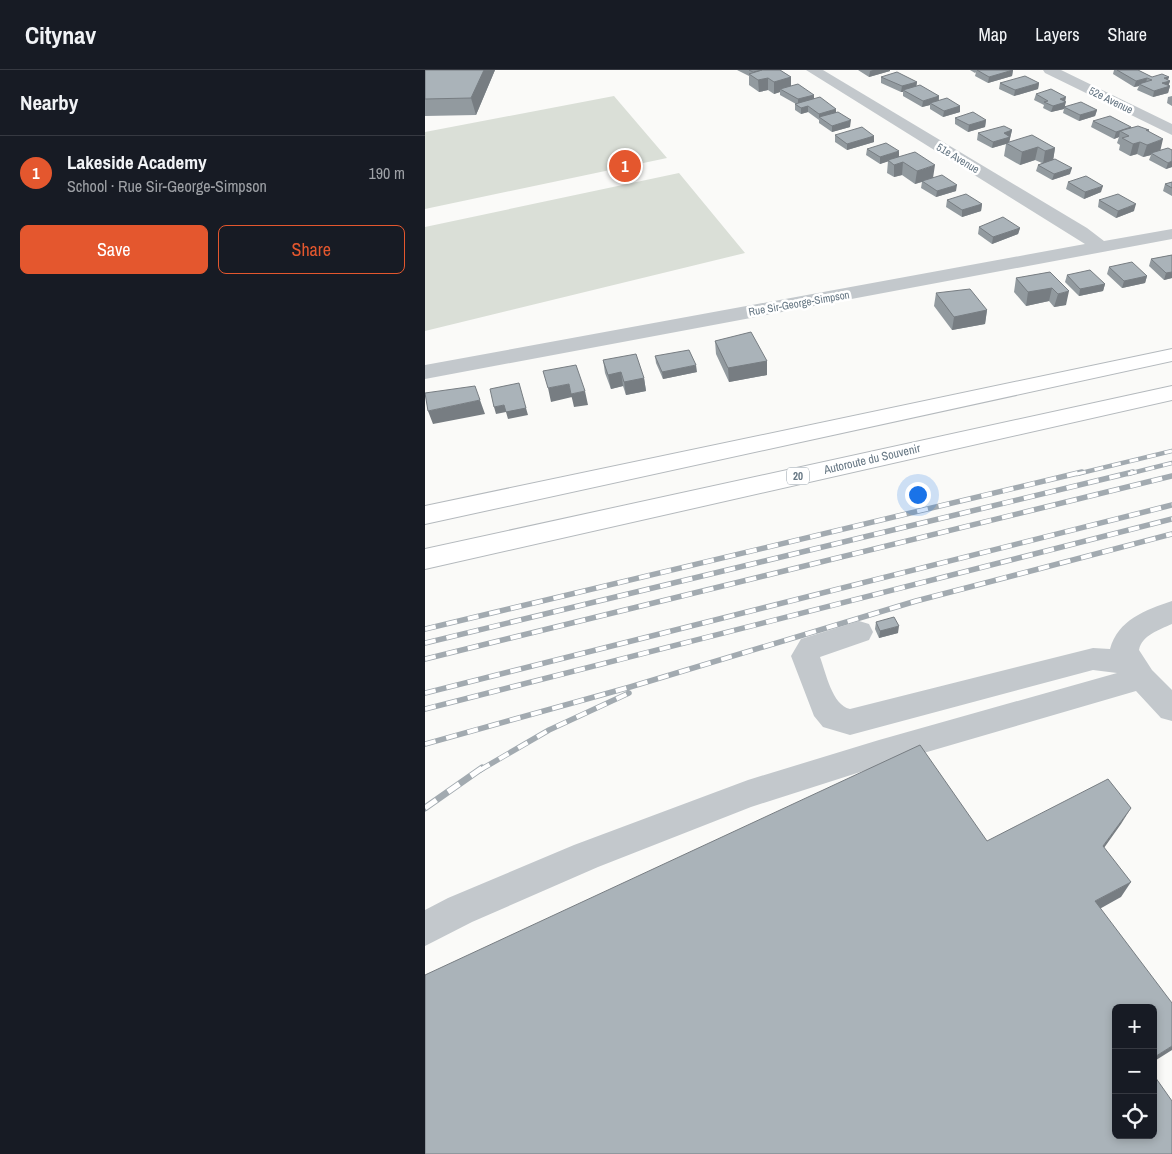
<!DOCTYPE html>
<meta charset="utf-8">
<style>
:root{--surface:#171b24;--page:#20242c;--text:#f1f3f6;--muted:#9ea1a6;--line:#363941;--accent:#e4572e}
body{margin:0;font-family:"Archivo Narrow",sans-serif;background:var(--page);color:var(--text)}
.controls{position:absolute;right:15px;bottom:15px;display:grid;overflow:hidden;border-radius:8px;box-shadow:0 2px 8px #0003}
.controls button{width:45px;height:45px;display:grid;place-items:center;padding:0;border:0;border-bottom:1px solid var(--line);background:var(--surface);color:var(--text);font:25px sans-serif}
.you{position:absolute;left:492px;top:424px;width:18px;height:18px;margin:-12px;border:4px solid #fff;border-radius:50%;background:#1a73e8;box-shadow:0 0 0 8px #1a73e833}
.badge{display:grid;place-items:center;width:32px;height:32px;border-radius:50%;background:var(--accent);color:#fff;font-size:16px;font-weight:700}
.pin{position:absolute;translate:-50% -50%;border:2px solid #fff;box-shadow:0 1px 5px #0006}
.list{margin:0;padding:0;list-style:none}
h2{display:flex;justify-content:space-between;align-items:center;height:65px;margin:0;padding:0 20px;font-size:21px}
h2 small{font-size:16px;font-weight:400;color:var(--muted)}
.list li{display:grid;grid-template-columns:32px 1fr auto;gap:15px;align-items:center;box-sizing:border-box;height:75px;padding:0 20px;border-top:1px solid var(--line)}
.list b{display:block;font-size:19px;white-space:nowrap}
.list p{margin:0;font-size:16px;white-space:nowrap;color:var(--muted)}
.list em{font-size:16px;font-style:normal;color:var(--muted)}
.actions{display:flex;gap:10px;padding:15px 20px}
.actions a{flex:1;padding:11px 0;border:1px solid var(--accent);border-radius:8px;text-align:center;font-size:18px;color:var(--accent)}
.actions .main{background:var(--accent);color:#fff}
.icon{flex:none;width:28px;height:28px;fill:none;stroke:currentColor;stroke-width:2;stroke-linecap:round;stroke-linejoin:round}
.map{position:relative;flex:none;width:747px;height:1084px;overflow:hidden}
header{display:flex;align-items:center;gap:30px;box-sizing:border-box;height:70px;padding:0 25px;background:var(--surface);border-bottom:1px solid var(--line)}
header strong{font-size:24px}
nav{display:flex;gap:28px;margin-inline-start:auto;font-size:18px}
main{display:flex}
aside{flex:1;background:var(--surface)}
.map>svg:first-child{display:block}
</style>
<header>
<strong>Citynav</strong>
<nav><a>Map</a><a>Layers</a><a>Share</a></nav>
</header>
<main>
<aside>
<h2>Nearby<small></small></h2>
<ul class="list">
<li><span class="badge">1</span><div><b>Lakeside Academy</b><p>School · Rue Sir-George-Simpson</p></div><em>190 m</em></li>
</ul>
<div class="actions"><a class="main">Save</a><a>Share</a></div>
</aside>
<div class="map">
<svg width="747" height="1084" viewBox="0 0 747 1084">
<rect width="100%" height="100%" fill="#fafaf8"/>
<path fill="#dadfd7" d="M189 26 242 88 0 139V62Z
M254 103 320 183 0 261V157Z"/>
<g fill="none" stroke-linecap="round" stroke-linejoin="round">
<defs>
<path id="highway" d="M747 279V291L0 454V436Z
M747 316V330L0 499V479Z"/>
</defs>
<use href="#highway" stroke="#b4b9bd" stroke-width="2"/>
<path fill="#c3c8cc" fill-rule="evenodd" d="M381 0H398L662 158 679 171 747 159V169L0 309V295L660 174Z
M618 0H636L747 54V65L620 3Z
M747 531V554C734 560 717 565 714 580L727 600 747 620V651L736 648 711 621 454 696 326 737 173 797 47 852 0 876V840L23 828 149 775 323 710 454 670 692 603 668 600 425 665 398 657 389 646 366 586 376 569 434 551 444 554 448 562 444 570 395 587C401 603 407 635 425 639L668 578 685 579C693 550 720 540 747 531Z"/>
<use href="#highway" fill="#fff" fill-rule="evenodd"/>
<defs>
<path id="rail-far2" d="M652 404 747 381
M703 404 747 393"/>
<path id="rail-far1" d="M0 559 657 402
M0 573 708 402
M0 589 747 406
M0 623 747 435
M0 639 747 449
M0 674 205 617 491 531 747 464
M55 700 124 660 204 623"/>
<path id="rail" d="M0 738 57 698"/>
</defs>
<use href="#rail-far2" stroke="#a2aab0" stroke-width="4.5"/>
<use href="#rail-far1" stroke="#a2aab0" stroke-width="5.5"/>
<use href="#rail" stroke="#a2aab0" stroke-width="7"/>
<use href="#rail-far2" stroke="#fff" stroke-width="3" stroke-dasharray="9" stroke-linecap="butt"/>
<use href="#rail-far1" stroke="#fff" stroke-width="4" stroke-dasharray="11" stroke-linecap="butt"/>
<use href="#rail" stroke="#fff" stroke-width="5" stroke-dasharray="14" stroke-linecap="butt"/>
</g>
<path fill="#929a9f" d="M0 0H70L51 45 0 46Z
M312 0H355L366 7V16L389 25V29L411 43 425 57 407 62 394 53V50L383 42 376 44 370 40V34H371L355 25V22L349 24 343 20 334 22 324 15V6Z
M433 0H465V1L444 7Z
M545 0H588L587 6 563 13 550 6 551 2 550 3Z
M689 0H713L727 7H744L743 10 745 11 743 16H745L743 23 728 27 712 20 714 16 709 17 688 4Z
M456 7 492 12 491 17 514 26V31L535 36V42L518 47 505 39V35L497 37 478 26V22H476L456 13Z
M575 13H614L613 19 589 26 574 19Z
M611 24 640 32V37L672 40 670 46 654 51 638 43 639 39 626 42 618 38 619 35 609 30Z
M747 26V36L742 33 743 27Z
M530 48 561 50 560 57 543 62 530 54Z
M668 51 724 60V62L735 80H747V97L741 99 724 90 726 85 718 87 712 84 705 86 694 80 695 75 692 73 694 67 689 69 666 57Z
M587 60 584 72 630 78 628 90 645 104 627 110 611 101 613 95 617 93 610 90 595 95 579 86 581 74 567 78 552 70 553 63Z
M410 65 449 66V72L422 80 410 72Z
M442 79 474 87 531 121 511 127 496 118 497 112 490 114 477 105 469 107 462 103 463 91 455 94 441 85Z
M643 112 676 122 659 129 641 119Z
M747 112V126L738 121 740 114Z
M522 130 557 134 556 141 537 147 521 137Z
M674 130 709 141 691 148 673 137Z
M554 157 595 158 593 164 567 174 553 164Z
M747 185V208L739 210 724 196 726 189Z
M684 197 722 206 720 213 697 218 682 204Z
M625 202 641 235 629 237 624 231 601 236 589 222 591 208Z
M642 205 680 214 678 221 654 226 640 212Z
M511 223 562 240 560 254 527 260 509 236Z
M290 271 342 291V305L304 312 291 284Z
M230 286 272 302 238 309 231 293Z
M178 290 219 308 221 321 201 325 198 316 186 319 180 303Z
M451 552 473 563 454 568 450 559Z"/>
<path fill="#777d82" d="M59 0H70L51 45 46 28Z
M448 0H465V1L444 7 445 1Z
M588 0 587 6 563 13 564 7Z
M366 7V19H355V22L349 24V12Z
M744 7 742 11H745L743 17 735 19 739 8Z
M343 8V20L334 22 333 10Z
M722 8 721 14H714V16L709 17 711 11Z
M492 12 491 18 478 20V22H476L477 16Z
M614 13 613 19 589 26 590 20Z
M745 16 743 23 728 27 729 21Z
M389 25V31L373 35V29Z
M514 26 513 33H505V35L497 37 498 31Z
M641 27 640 33 641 32 639 39 626 42 628 36 635 29Z
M383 36V42L376 44V38Z
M535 36V42L518 47 519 41Z
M411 39V45L394 47V50V44Z
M672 40 670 46 654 51 655 45Z
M426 50 425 57 407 62V56Z
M561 50 560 57 543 62 544 55Z
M706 57 695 61 694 67 689 69 691 62Z
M587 60 584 73 567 78 568 72 579 63Z
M449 66V72L422 80V74Z
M738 69 735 82 726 83V85L718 87 722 75Z
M715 72 712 84 705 86 708 74Z
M613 77 610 90 595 95 597 82Z
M630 78 628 91 618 94 620 81Z
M474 81V88L455 94V87Z
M747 91V97L741 99 743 93Z
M478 92 477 105 469 107V95Z
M510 95 508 108 490 114 492 101Z
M647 98 645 104 627 110 629 104Z
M532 115 531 121 511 127 512 121Z
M678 116 676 122 659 129 660 122Z
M557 134 556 141 537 147V140Z
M711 134 709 141 691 148 693 141Z
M595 158 593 164 567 174 568 167Z
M747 202V208L739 210 741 203Z
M722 206 720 213 697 218 699 211Z
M680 214 678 221 654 226 655 219Z
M627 218 624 231 601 236 603 222Z
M644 221 641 235 629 237 633 224Z
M562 240 560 254 527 260 529 247Z
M342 291V305L304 312 303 298Z
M271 295 272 302 238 309 237 302Z
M196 302 198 316 186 319 183 305Z
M219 308 221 321 201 325 199 312Z
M144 314 147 327 126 332 123 318Z
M160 321 163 335 149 337 146 324Z
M55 330 60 344 8 354 3 341Z
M79 335 101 338 103 345 83 349 81 342 71 344 69 337Z
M474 556 473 563 454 568 455 561Z
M706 738 696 754 669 792 678 776Z
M706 812 696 827 662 846 670 831Z
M747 976V980L728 992V988Z"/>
<path fill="#aab3b9" stroke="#777d82" d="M0 0H59L46 28 0 29Z
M324 0H337L328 2Z
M337 0H355L366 7 349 12 343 8 333 10 324 4Z
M552 0H588L564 7Z
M692 0H713L727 7 737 4 744 7 739 8 745 11 737 13 745 16 729 21 714 14 727 10 722 8 711 11Z
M472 2 492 12 477 16 456 7Z
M600 6 614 13 590 20 575 13Z
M373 14 389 25 373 29 355 19Z
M495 15 514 26 498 31 478 20Z
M626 19 641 27 635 29 641 32 628 36 619 32 623 31 611 24Z
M395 27 411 39 394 44 383 36 376 38 370 34Z
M522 28 535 36 519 41 505 33Z
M656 32 672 40 655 45 639 37Z
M413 42 426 50 407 56 394 47Z
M548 42 561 50 544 55 530 48Z
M685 46 706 57 691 62 668 51Z
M579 56 587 60 579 63 585 67 568 72 553 63Z
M713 56 724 60H721L738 69 722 75 715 72 708 74 697 68 704 66 695 61Z
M437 57 449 66 422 74 410 65Z
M607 65 630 78 620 81 613 77 597 82 581 73Z
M461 73 474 81 455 87 442 79Z
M743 78 747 80V91L743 93 726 83Z
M490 82 510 95 492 101 478 92 469 95 463 90Z
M630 89 647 98 629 104 613 95Z
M517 105 532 115 512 121 497 111Z
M661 106 678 116 660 122 643 112Z
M747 112V118L740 114Z
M541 124 557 134 537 140 522 130Z
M693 124 711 134 693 141 674 130Z
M578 147 595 158 568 167 554 157Z
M747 185V202L741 203 726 189Z
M707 192 722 206 699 211 684 197Z
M665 200 680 214 655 219 642 205Z
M625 202 644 221 633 224 627 218 603 222 591 208Z
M545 219 562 240 529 247 511 223Z
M326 262 342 291 303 298 290 271Z
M264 280 271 295 237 302 230 286Z
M211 284 219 308 199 312 196 302 183 305 178 290Z
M151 295 160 321 146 324 144 314 123 318 118 301Z
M94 313 101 338 81 342 79 335 69 337 65 319Z
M50 316 55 330 3 341 0 323Z
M469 547 474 556 455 561 451 552Z
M495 675 562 771 683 709 706 738 678 776 706 812 670 831 747 933V976L728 988V938H691V1065H728V1004L747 1031V1084H0V905Z"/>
<g text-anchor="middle" stroke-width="5" stroke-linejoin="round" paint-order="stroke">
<g font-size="11" fill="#657683" stroke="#fff">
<text transform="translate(686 30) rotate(26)" y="4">52e Avenue</text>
<text transform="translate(533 88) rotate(31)" y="4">51e Avenue</text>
<text transform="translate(374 233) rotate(-10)" y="4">Rue Sir-George-Simpson</text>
</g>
<rect fill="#fff" stroke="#939fa8" stroke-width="1" x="362" y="397.5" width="22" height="17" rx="4"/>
<g font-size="11" font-weight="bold" fill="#657683">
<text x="373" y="410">20</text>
</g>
<g font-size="12" fill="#657683" stroke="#fff">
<text transform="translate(447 389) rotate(-13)" y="4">Autoroute du Souvenir</text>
</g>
</g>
</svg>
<div class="controls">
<button>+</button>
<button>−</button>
<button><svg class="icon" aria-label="locate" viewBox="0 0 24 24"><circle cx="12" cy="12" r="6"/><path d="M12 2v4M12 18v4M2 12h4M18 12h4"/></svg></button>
</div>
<div class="you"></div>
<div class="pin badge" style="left:200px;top:96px">1</div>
</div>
</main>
